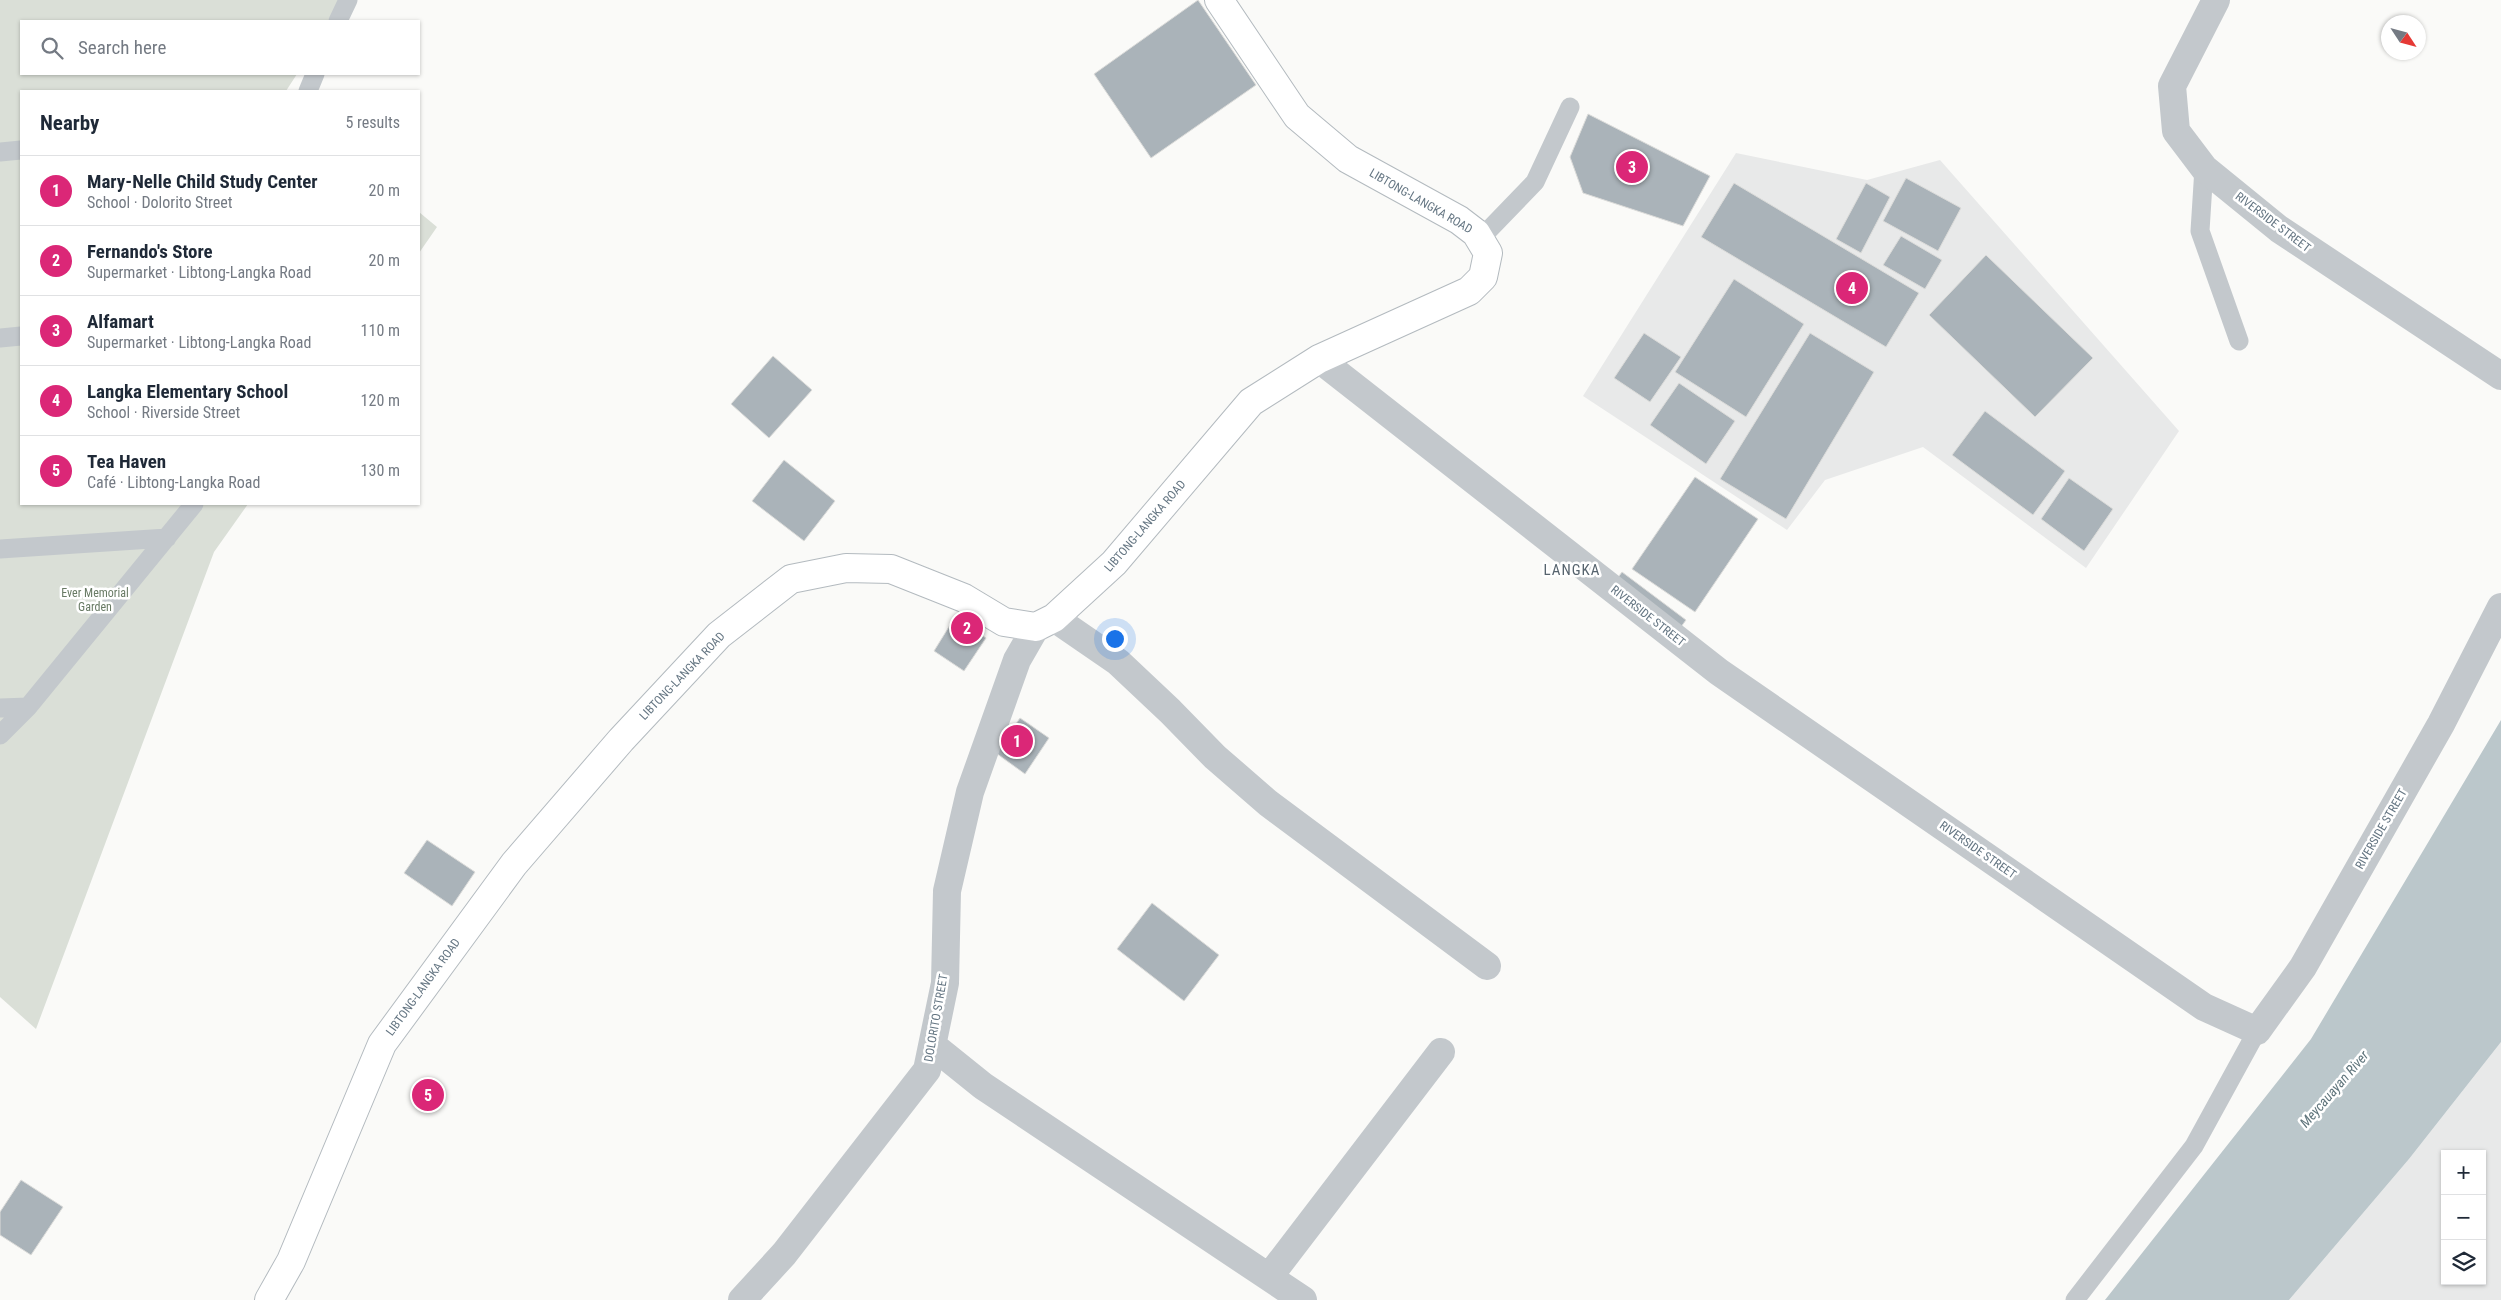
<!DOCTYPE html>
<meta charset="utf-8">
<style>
:root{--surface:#fff;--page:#f6f6f7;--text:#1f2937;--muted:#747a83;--line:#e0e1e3;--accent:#db2777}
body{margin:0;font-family:"Roboto Condensed",sans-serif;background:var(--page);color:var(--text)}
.controls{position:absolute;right:15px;bottom:15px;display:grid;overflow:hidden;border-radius:0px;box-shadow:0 1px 4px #0004}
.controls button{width:45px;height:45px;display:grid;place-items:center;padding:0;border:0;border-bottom:1px solid var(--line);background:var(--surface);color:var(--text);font:25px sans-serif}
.compass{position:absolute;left:2381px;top:15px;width:45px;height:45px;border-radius:50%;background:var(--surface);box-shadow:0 1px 4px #0004;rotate:126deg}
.you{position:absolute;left:1114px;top:638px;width:18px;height:18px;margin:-12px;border:4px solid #fff;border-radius:50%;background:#1a73e8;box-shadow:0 0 0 8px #1a73e833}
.badge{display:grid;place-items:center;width:32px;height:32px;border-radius:50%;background:var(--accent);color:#fff;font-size:16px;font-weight:700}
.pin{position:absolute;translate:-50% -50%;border:2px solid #fff;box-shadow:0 1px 5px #0006}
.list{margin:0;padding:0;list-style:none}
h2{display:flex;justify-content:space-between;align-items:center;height:65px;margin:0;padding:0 20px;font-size:21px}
h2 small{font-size:16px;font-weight:400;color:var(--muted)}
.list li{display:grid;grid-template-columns:32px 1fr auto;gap:15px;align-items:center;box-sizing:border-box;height:70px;padding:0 20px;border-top:1px solid var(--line)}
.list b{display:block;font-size:19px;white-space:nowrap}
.list p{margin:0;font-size:16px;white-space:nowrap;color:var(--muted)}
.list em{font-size:16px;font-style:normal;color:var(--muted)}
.icon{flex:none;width:28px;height:28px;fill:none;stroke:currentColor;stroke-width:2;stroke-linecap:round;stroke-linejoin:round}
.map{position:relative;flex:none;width:2501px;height:1300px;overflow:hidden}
.search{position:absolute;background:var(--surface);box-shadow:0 1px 4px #0004;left:20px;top:20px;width:400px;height:55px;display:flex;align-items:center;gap:12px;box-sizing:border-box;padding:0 18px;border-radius:0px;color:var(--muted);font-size:19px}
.panel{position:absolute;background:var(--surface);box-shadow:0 1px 4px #0004;left:20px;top:90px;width:400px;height:415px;border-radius:0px}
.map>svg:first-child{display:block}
</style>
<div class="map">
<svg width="2501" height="1300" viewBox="0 0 2501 1300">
<rect width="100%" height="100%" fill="#fafaf8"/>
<path fill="#e8e9e9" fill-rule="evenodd" d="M1736 153 1867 180 1940 160 2179 431 2086 568 1923 447 1825 480 1787 530 1583 396Z
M2501 1042V1300H2289L2409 1159ZM2445 1154H2482V1281H2445Z"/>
<path fill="#dadfd7" d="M0 0H341L328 21H21V74H297L286 91H21V504H248L214 552 36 1029 0 997Z
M419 212 437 227 419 253Z"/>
<path fill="#bbc7cb" d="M2501 720V1042L2409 1159 2289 1300H2105L2311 1039Z"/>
<path fill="#aab3b9" stroke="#dcdcda" d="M1198 0 1256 85 1151 158 1094 74Z
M1588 114 1710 176 1683 226 1583 193 1570 157Z
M1906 178 1961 208 1938 251 1883 221Z
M1734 183 1919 293 1886 347 1701 237Z
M1866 183 1890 197 1861 253 1836 239Z
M1901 236 1942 260 1925 289 1883 265Z
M1986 255 2093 358 2035 417 1929 315Z
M1734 279 1804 324 1746 417 1675 372Z
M1644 333 1681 357 1650 402 1614 378Z
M1810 333 1874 372 1786 519 1720 479Z
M773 356 812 390 769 438 731 404Z
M1679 383 1735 421 1706 464 1650 425Z
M1985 411 2065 471 2033 515 1952 455Z
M784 460 835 501 804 541 752 501Z
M1695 477 1758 519 1695 612 1632 569Z
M2069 478 2113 509 2084 551 2041 519Z
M1622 572 1686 620 1667 646 1603 598Z
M955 617 986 638 964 671 934 651Z
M1020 718 1049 738 1025 774 996 753Z
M427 840 475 872 452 906 404 873Z
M1152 903 1219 955 1184 1001 1117 949Z
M21 1180 63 1207 31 1255 0 1235V1212Z"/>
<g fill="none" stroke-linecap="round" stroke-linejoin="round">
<defs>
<path id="secondary" d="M269 1300 291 1261 382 1044 514 864 621 740 719 635 791 579 846 568 891 569 964 598 1004 622 1036 627 1054 618 1114 563 1251 402 1319 359 1469 291 1483 277 1488 253 1476 233 1459 220 1348 159 1297 116 1219 0"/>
</defs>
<use href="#secondary" stroke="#b3babf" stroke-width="30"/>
<path stroke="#c3c8cc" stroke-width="19" d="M338 21 348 0
M308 91 315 74
M0 152 21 150
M2204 168 2200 231 2239 341
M1480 239 1535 182 1570 107
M0 338 21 336
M0 549 167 538
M0 708 28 707
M0 735 28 707 194 504
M2075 1300 2194 1146 2257 1031"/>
<path stroke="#c3c8cc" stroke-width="28" d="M2216 0 2172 86 2176 131 2204 168 2279 229 2501 376
M1319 359 1719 672 2204 1007 2257 1031 2303 967 2441 724 2501 607
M1054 618 1118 662 1170 711 1215 757 1268 803 1487 966
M932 1045 983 1086 1303 1300
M1269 1277 1441 1052
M742 1300 784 1254 927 1070 945 983 947 891 970 792 1017 660 1036 627"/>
<use href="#secondary" stroke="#fff" stroke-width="28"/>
</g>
<g text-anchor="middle" stroke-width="5" stroke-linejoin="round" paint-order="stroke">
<g font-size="12" fill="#657683" stroke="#fff">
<text transform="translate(1421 201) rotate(30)" y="4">LIBTONG-LANGKA ROAD</text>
<text transform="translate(2273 222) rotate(37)" y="4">RIVERSIDE STREET</text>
<text transform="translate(1145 526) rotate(-49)" y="4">LIBTONG-LANGKA ROAD</text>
<text transform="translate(1648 616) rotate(38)" y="4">RIVERSIDE STREET</text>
<text transform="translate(682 676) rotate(-46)" y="4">LIBTONG-LANGKA ROAD</text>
<text transform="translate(2381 829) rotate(-60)" y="4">RIVERSIDE STREET</text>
<text transform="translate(1978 850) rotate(35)" y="4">RIVERSIDE STREET</text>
<text transform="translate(423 987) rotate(-54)" y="4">LIBTONG-LANGKA ROAD</text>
<text transform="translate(936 1018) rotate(-80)" y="4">DOLORITO STREET</text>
</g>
<g font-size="12" fill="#687a64" stroke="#fff">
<text x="95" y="597">Ever Memorial<tspan x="95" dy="14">Garden</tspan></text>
</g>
<g font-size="14" font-style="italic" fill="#60757c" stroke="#fff">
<text transform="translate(2334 1089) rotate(-49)" y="5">Meycauayan River</text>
</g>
<g font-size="15" letter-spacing="1" fill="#57646e" stroke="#fff">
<text x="1572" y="575">LANGKA</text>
</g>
</g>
</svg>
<div class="controls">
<button>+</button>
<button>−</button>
<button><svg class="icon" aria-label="layers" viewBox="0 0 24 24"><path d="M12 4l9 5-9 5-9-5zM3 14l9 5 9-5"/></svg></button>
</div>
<svg class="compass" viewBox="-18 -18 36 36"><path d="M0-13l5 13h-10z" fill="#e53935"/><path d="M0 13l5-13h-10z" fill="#747a83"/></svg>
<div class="you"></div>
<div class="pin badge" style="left:1017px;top:741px">1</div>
<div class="pin badge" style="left:967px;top:628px">2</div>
<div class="pin badge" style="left:1632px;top:167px">3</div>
<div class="pin badge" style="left:1852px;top:288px">4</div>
<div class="pin badge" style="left:428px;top:1095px">5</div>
<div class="search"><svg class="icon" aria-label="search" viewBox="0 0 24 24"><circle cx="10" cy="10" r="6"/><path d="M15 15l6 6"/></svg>Search here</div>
<section class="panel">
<h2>Nearby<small>5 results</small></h2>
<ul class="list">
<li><span class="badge">1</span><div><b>Mary-Nelle Child Study Center</b><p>School · Dolorito Street</p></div><em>20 m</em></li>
<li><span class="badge">2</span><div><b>Fernando's Store</b><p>Supermarket · Libtong-Langka Road</p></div><em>20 m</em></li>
<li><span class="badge">3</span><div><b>Alfamart</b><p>Supermarket · Libtong-Langka Road</p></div><em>110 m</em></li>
<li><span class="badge">4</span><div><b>Langka Elementary School</b><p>School · Riverside Street</p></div><em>120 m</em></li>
<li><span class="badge">5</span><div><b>Tea Haven</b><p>Café · Libtong-Langka Road</p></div><em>130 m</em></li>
</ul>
</section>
</div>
